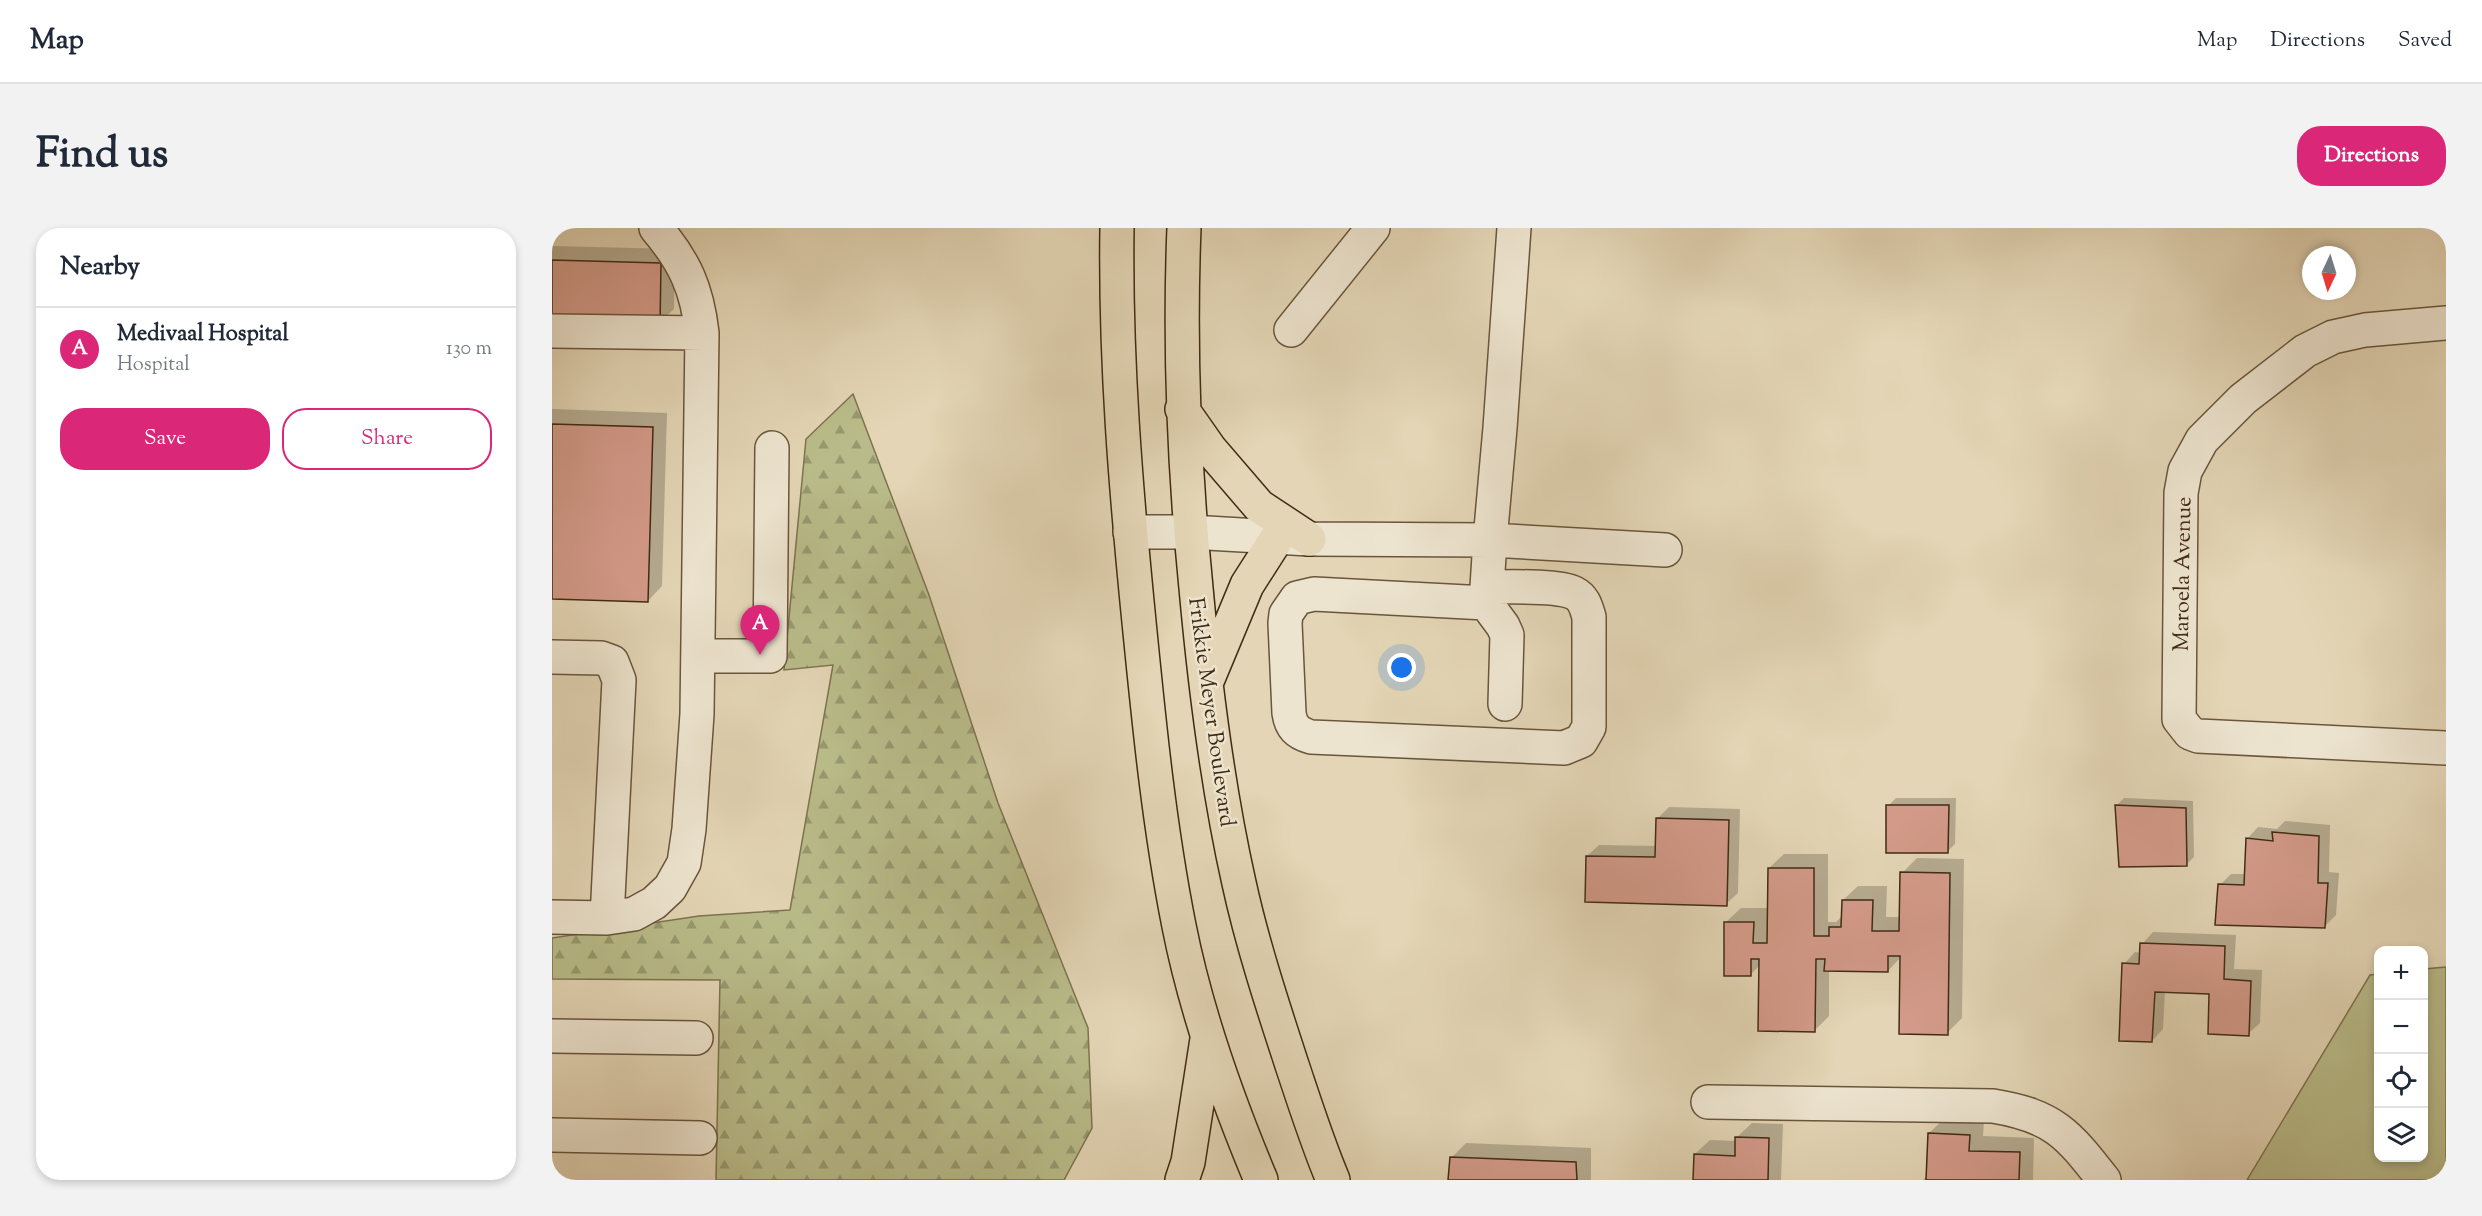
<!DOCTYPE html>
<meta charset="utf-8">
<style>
:root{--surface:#fff;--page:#f2f2f3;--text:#1f2937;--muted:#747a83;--line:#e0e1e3;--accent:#db2777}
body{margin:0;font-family:"Sorts Mill Goudy",serif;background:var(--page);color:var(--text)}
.controls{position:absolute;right:18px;bottom:18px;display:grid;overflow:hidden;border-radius:12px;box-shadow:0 3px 9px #0003}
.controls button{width:54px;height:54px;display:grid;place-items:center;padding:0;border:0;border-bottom:2px solid var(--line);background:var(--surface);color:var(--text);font:30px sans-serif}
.compass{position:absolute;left:1750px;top:18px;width:54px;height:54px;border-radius:50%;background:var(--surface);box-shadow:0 3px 9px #0003;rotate:184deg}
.you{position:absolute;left:850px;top:440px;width:21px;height:21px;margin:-15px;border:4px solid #fff;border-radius:50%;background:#1a73e8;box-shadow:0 0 0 9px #1a73e833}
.badge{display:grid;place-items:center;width:39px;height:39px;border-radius:50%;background:var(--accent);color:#fff;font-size:20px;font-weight:700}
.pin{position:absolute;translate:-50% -50px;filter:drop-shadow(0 2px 3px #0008)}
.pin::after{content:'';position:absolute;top:32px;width:21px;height:18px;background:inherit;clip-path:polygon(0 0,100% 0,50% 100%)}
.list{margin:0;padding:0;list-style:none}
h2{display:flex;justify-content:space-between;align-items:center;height:78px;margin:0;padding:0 24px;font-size:26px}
h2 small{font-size:20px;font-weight:400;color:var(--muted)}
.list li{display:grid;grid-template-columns:39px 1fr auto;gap:18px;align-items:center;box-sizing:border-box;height:84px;padding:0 24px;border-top:2px solid var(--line)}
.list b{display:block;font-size:22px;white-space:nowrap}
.list p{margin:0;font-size:20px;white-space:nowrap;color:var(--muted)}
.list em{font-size:20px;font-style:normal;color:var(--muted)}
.actions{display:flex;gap:12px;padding:18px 24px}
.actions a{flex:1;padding:14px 0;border:2px solid var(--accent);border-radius:24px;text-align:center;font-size:21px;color:var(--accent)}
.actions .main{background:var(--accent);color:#fff}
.icon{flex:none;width:33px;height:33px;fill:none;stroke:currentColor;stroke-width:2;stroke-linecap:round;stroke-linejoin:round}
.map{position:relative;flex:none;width:1894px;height:952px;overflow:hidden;border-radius:24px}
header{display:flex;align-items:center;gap:36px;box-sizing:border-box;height:84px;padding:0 30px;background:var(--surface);border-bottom:2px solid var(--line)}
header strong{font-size:28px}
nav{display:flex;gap:33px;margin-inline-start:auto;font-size:21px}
.intro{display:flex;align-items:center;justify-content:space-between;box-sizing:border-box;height:144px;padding:0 36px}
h1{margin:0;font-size:42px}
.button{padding:15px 27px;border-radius:24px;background:var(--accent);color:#fff;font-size:21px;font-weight:700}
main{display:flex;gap:36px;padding:0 36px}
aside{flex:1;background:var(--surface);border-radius:24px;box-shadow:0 3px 9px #0003}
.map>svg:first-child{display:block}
</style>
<header>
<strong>Map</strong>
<nav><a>Map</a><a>Directions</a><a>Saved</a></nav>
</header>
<div class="intro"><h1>Find us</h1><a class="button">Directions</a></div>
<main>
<aside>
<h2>Nearby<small></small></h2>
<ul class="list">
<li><span class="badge">A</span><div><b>Medivaal Hospital</b><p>Hospital</p></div><em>130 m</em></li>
</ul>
<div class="actions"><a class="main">Save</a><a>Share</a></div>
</aside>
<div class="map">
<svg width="1894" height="952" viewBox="0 0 1894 952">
<defs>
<pattern id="forest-firs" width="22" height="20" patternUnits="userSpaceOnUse" patternTransform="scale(1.5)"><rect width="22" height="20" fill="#b9bc8a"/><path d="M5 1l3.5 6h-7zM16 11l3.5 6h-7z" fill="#989970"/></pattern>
</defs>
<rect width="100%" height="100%" fill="#e3d5b5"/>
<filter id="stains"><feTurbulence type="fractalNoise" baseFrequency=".00333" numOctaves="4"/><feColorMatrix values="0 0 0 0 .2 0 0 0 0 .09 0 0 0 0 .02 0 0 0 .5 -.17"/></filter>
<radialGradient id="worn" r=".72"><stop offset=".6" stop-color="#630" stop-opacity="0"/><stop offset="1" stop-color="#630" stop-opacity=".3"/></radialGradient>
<path fill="url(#forest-firs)" stroke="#7d744f" stroke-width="1.5" d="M301 166 377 367 446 575 536 800 540 900 512 952H164L168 752 0 751V710L147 688 238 682 281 437 232 442 254 211Z"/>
<path fill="#b9bc8a" stroke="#7d744f" stroke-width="1.5" d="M1894 739V952H1695L1818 747 1826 746V930H1872V741Z"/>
<path fill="#0003" d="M0 18 123 21 122 81 107 95 0 93Z
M0 181 115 185 110 358 96 373 0 370Z
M1344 570H1404L1403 616 1395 624 1336 578Z
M1572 570 1641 573 1642 629 1634 637 1565 577Z
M1117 579 1188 581 1186 665 1174 676 1035 628 1047 617 1105 618 1106 590Z
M1733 593 1778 597 1777 644 1787 645 1784 687 1772 699 1668 657 1679 646H1694L1695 611 1706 599 1725 601Z
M1232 626H1276V694H1284L1291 687V672L1306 658H1335L1334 689H1349L1350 645 1365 630 1412 631 1410 790 1395 805 1349 729 1336 743 1277 742V788L1262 803 1208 737 1198 747 1174 694 1189 680H1217V640Z
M1601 704 1684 707 1682 741 1710 742 1708 795 1696 806 1659 765 1613 763 1611 801 1600 813 1572 736 1583 724 1589 725 1590 716Z
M1392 891 1432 892 1431 908 1482 910 1481 952H1371L1376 947 1377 905Z
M1200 895 1231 896 1229 952H1142L1143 926 1158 912 1185 913V909Z
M914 915 1039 920V952H898L899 930Z"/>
<path fill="#d39a89" stroke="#412b14" stroke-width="1.5" d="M0 32 109 35 108 97 0 94Z
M0 196 101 199 96 374 0 371Z
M1334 577H1397L1396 625H1334Z
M1563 577 1634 580 1635 638 1567 639Z
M1104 590 1177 592 1175 678 1033 674 1034 628 1103 629Z
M1720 604 1767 608 1766 655H1776L1773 700 1663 697 1666 656 1692 657 1694 610 1721 613Z
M1216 640H1262V708H1277V699H1289L1290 672H1321L1320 703H1347L1348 644 1398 645 1396 807 1347 806 1348 728H1336V744L1272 743 1273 731H1264L1263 804 1206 803 1207 731H1199V748H1172V694H1202L1201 715H1215Z
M1588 715 1673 718 1672 751 1699 753 1697 808 1656 806 1657 766 1603 764 1600 814 1567 813 1570 735 1587 736Z
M1376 905 1418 907 1417 923 1468 924 1467 952H1374Z
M1183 909 1217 910 1216 952H1141L1142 926 1183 928Z
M898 929 1024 934 1025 952H896Z"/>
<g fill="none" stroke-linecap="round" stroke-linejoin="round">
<defs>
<path id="minor" d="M1894 95 1813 102 1781 109 1753 123 1691 171 1650 212 1633 243 1629 265 1627 491 1638 505 1646 508 1894 520
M739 102 821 0
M0 103 150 105
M578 304H638L757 311 938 312 948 200 962 0
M935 359C955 359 1006 357 1022 365 1032 370 1034 379 1037 389V499L1029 513 1012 520 759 509C745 505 739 499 737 485L733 395 734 386 745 370 762 366 934 375 938 312 1113 322
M934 375 951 398 955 407 953 476
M146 428H218L220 220
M0 429 49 430 60 434 67 452 55 690
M0 689 55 690 82 686 102 675 118 660 132 635 137 601 145 486 150 105C145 61 133 34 104 0
M0 808 144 810
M1156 874 1441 878C1502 888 1516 906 1552 952
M0 907 148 910"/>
<path id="major" d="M565 0C563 132 574 263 587 394 597 495 607 597 627 698 644 784 675 871 709 952
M632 0C627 123 632 238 644 360 653 459 665 557 687 655 700 715 721 779 740 837 753 876 765 914 781 952
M630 181 658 221 707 278 757 311
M655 453 695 357 725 310
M630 952 636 934 655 811"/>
</defs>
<use href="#minor" stroke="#6a563c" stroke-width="36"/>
<use href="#major" stroke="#412b14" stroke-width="36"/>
<use href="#minor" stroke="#ede4cf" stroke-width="33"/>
<use href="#major" stroke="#e3d5b5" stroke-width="33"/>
</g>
<g text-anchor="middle" stroke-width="5" stroke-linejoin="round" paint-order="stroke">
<g font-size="22" fill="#412b14" stroke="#ede4cf">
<text transform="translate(1629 346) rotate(-89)" y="8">Maroela Avenue</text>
<text transform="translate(661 484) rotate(82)" y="8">Frikkie Meyer Boulevard</text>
</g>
</g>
<rect width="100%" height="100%" filter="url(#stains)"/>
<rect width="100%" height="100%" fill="url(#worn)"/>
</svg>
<div class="controls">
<button>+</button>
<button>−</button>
<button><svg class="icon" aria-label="locate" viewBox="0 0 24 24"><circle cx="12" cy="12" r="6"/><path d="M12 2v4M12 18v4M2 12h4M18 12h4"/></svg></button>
<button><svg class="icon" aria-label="layers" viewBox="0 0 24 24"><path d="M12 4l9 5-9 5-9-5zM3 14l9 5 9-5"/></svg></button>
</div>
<svg class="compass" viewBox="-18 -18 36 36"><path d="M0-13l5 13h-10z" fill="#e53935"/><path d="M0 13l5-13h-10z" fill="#747a83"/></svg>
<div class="you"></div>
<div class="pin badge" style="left:208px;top:427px">A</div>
</div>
</main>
